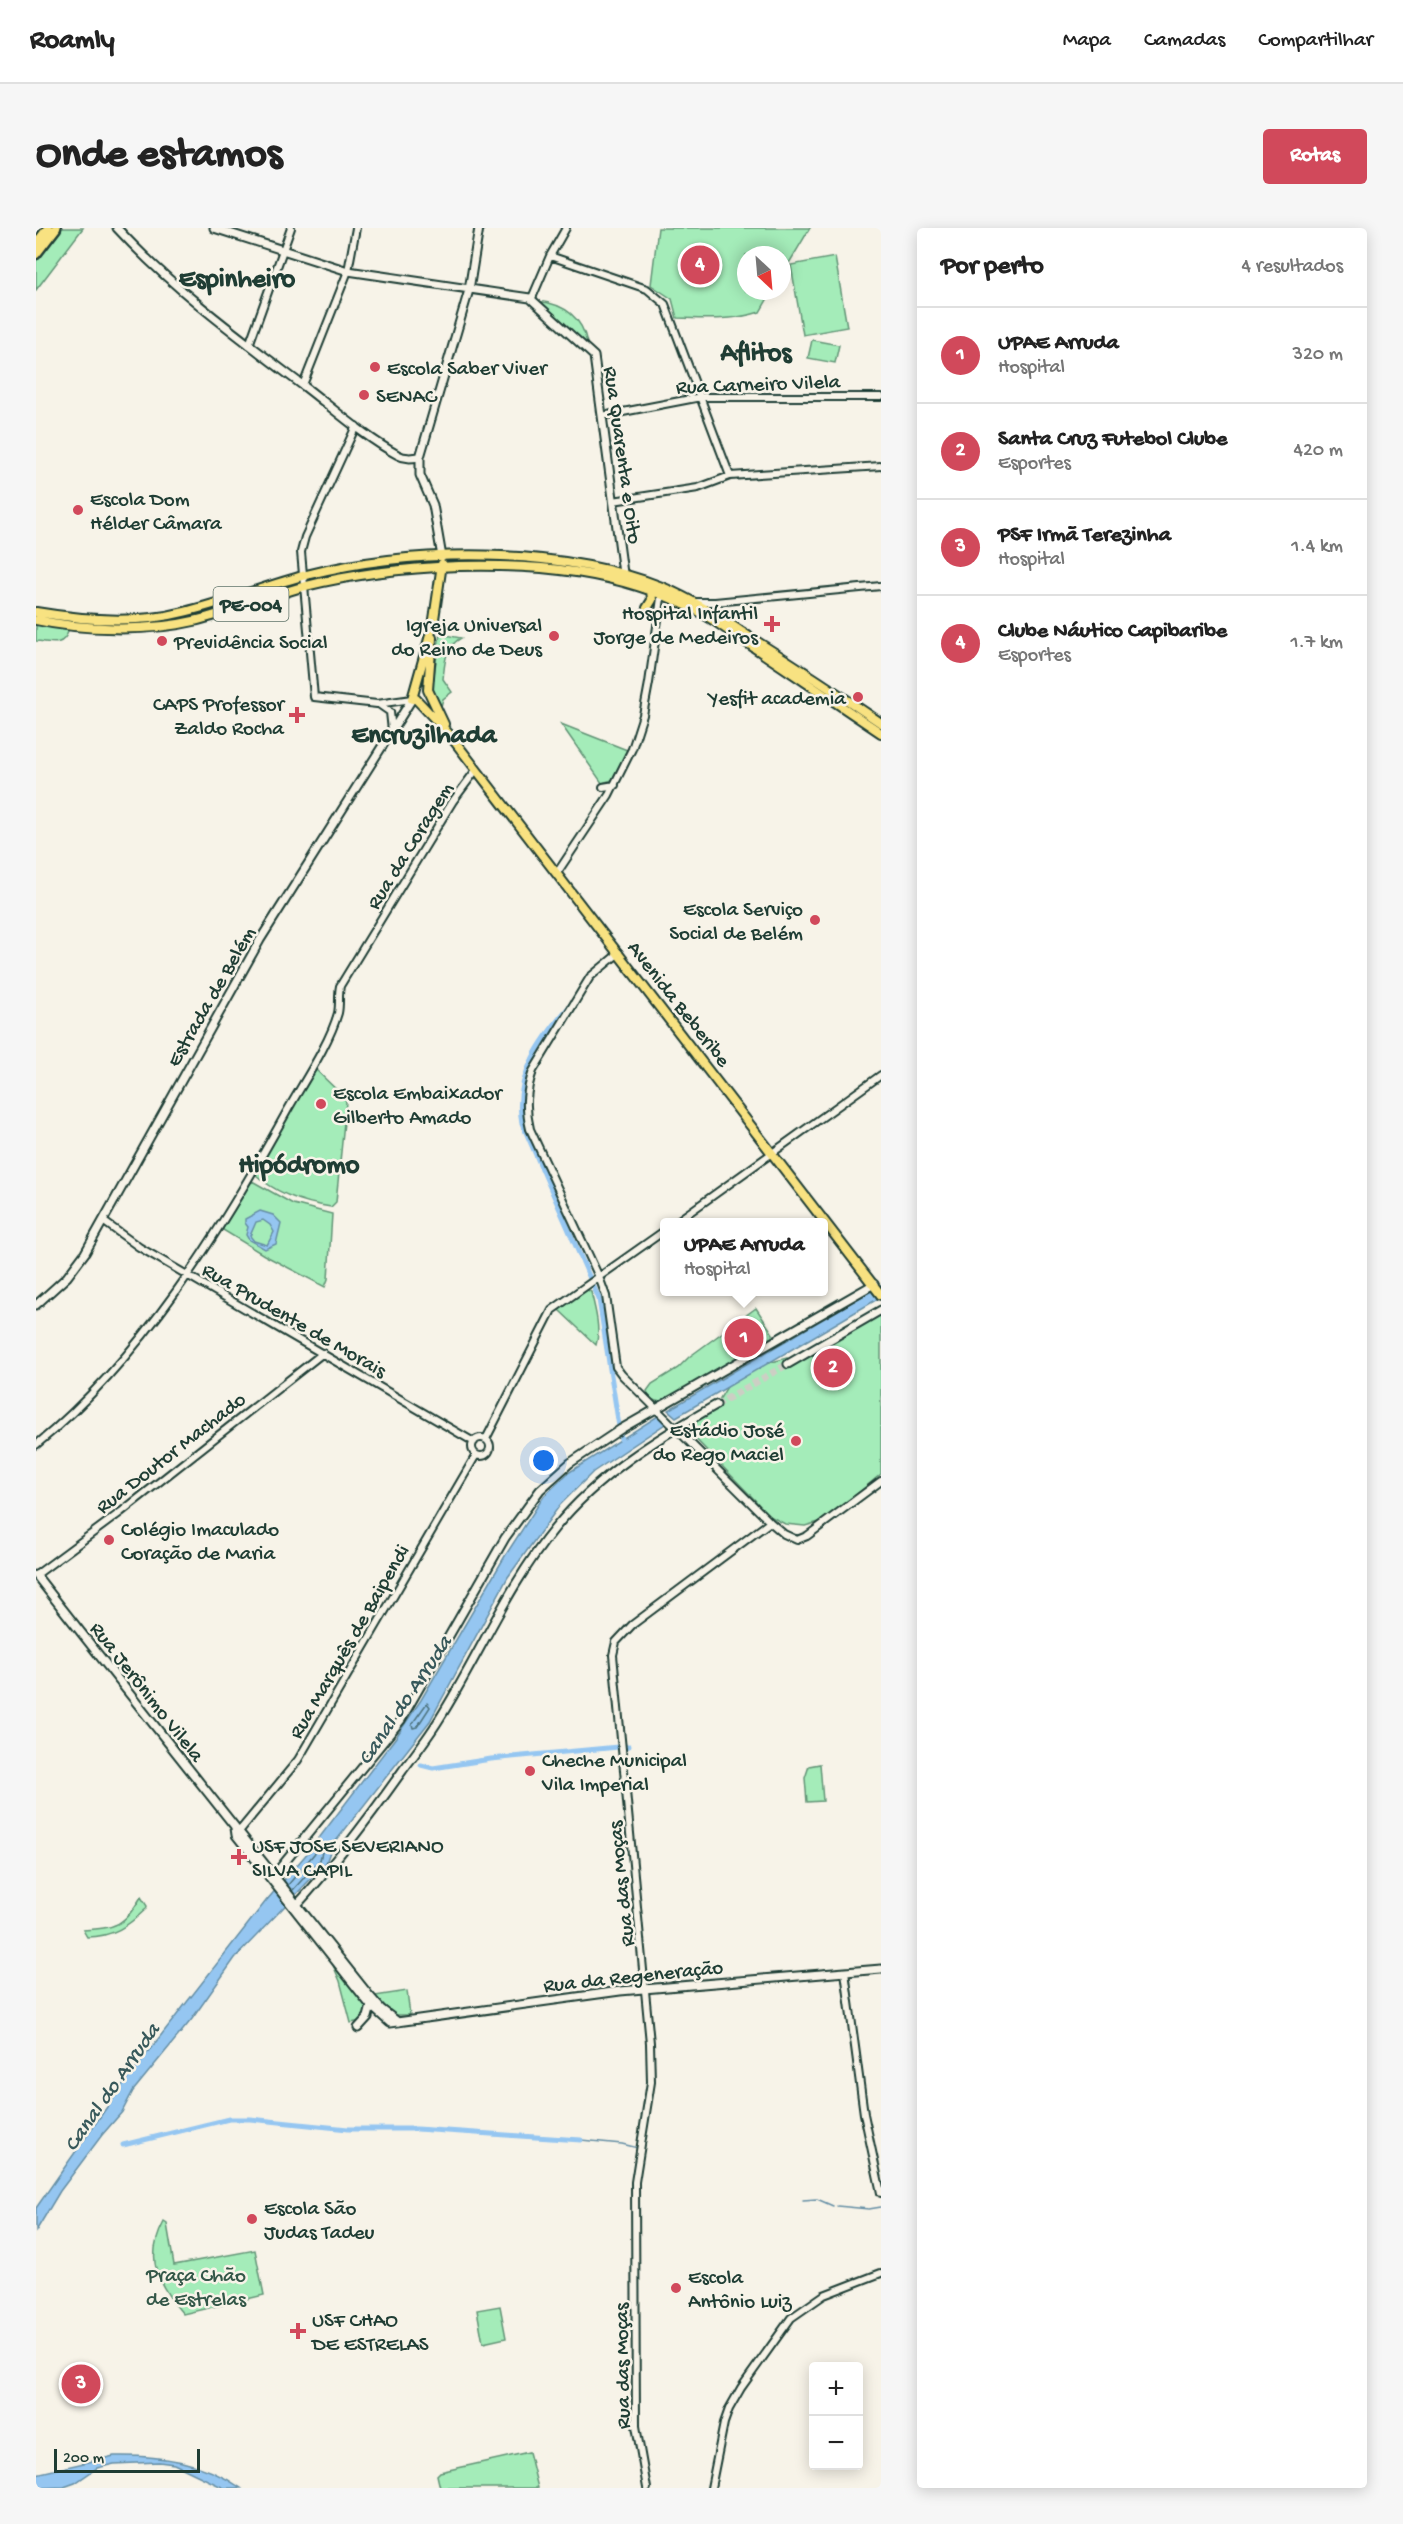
<!DOCTYPE html>
<html lang="pt">
<meta charset="utf-8">
<style>
:root{--surface:#fff;--page:#f6f6f6;--text:#222;--muted:#767676;--line:#e0e0e0;--accent:#d1495b}
body{margin:0;font-family:"Gochi Hand",sans-serif;background:var(--page);color:var(--text)}
.controls{position:absolute;right:18px;bottom:18px;display:grid;overflow:hidden;border-radius:6px;box-shadow:0 3px 15px #0003}
.controls button{width:54px;height:54px;display:grid;place-items:center;padding:0;border:0;border-bottom:2px solid var(--line);background:var(--surface);color:var(--text);font:30px sans-serif}
.compass{position:absolute;left:701px;top:18px;width:54px;height:54px;border-radius:50%;background:var(--surface);box-shadow:0 3px 15px #0003;rotate:154deg}
.scale{position:absolute;left:18px;bottom:15px;width:146px;box-sizing:border-box;padding-left:6px;border:3px solid #1f3d34;border-top:0;font-size:16px;line-height:21px;white-space:nowrap;color:#1f3d34;-webkit-text-stroke:4px #f7f3e8;paint-order:stroke}
.you{position:absolute;left:508px;top:1233px;width:21px;height:21px;margin:-15px;border:4px solid #fff;border-radius:50%;background:#1a73e8;box-shadow:0 0 0 9px #1a73e833}
.badge{display:grid;place-items:center;width:39px;height:39px;border-radius:50%;background:var(--accent);color:#fff;font-size:20px;font-weight:700}
.pin{position:absolute;translate:-50% -50%;border:3px solid #fff;box-shadow:0 2px 6px #0006}
.popup{position:absolute;left:624px;top:990px;width:168px;height:78px;box-sizing:border-box;display:grid;place-content:center;border-radius:6px;background:var(--surface);filter:drop-shadow(0 2px 4px #0005);font-size:20px;white-space:nowrap;color:var(--muted)}
.popup b{font-size:22px;color:var(--text)}
.popup::after{content:'';position:absolute;left:50%;top:100%;margin-left:-12px;border:12px solid transparent;border-top-color:var(--surface)}
.list{margin:0;padding:0;list-style:none}
h2{display:flex;justify-content:space-between;align-items:center;height:78px;margin:0;padding:0 24px;font-size:26px}
h2 small{font-size:20px;font-weight:400;color:var(--muted)}
.list li{display:grid;grid-template-columns:39px 1fr auto;gap:18px;align-items:center;box-sizing:border-box;height:96px;padding:0 24px;border-top:2px solid var(--line)}
.list b{display:block;font-size:22px;white-space:nowrap}
.list p{margin:0;font-size:20px;white-space:nowrap;color:var(--muted)}
.list em{font-size:20px;font-style:normal;color:var(--muted)}
.map{position:relative;flex:none;width:845px;height:2260px;overflow:hidden;border-radius:6px}
header{display:flex;align-items:center;gap:36px;box-sizing:border-box;height:84px;padding:0 30px;background:var(--surface);border-bottom:2px solid var(--line)}
header strong{font-size:28px}
nav{display:flex;gap:33px;margin-inline-start:auto;font-size:21px}
.intro{display:flex;align-items:center;justify-content:space-between;box-sizing:border-box;height:144px;padding:0 36px}
h1{margin:0;font-size:42px}
.button{padding:15px 27px;border-radius:6px;background:var(--accent);color:#fff;font-size:21px;font-weight:700}
main{display:flex;gap:36px;padding:0 36px}
aside{flex:1;background:var(--surface);border-radius:6px;box-shadow:0 3px 15px #0003}
.map>svg:first-child{display:block}
</style>
<header>
<strong>Roamly</strong>
<nav><a>Mapa</a><a>Camadas</a><a>Compartilhar</a></nav>
</header>
<div class="intro"><h1>Onde estamos</h1><a class="button">Rotas</a></div>
<main>
<div class="map">
<svg width="845" height="2260" viewBox="0 0 845 2260">
<rect width="100%" height="100%" fill="#f7f3e8"/>
<filter id="ink" filterUnits="userSpaceOnUse"><feTurbulence type="fractalNoise" baseFrequency=".0167" numOctaves="2"/><feDisplacementMap in="SourceGraphic" scale="12" xChannelSelector="R" yChannelSelector="G"/><feConvolveMatrix kernelMatrix="1 2 1 2 8 2 1 2 1" color-interpolation-filters="sRGB"/></filter>
<g filter="url(#ink)">
<path fill="#a4ecb9" stroke="#629476" stroke-width="1.5" d="M20 0H47L0 62V26Z
M622 0H774L746 47V27H710V63H736L724 84C695 93 670 91 641 90L636 71 615 57Z
M799 29 811 99 767 107 755 37Z
M502 73C528 76 546 89 551 115L546 113Z
M776 112 803 117 799 135 772 130Z
M0 395 30 400 32 404C26 420 15 414 0 413Z
M404 406 425 410C409 419 409 433 407 451L416 464 407 471 404 482 397 469 396 461Z
M525 496 591 522 576 552 566 555Z
M279 841 309 870 310 874 300 974 295 979C268 975 239 965 219 946Z
M216 953 257 976 296 986 292 1051 289 1059 228 1027 187 1002 186 998Z
M550 1061 555 1064C559 1080 565 1102 560 1117L523 1082Z
M720 1080 739 1109 627 1173C620 1175 612 1171 611 1163L616 1156 642 1140 653 1129Z
M845 1085V1246L804 1280 783 1294 769 1298 749 1296 730 1286 719 1272 651 1202 653 1195 680 1177 692 1157 725 1137 751 1130 752 1138Z
M784 1536 787 1573 771 1574 769 1550 773 1538Z
M105 1669 111 1678 110 1681C92 1698 77 1709 51 1709L47 1702C80 1700 88 1698 105 1669Z
M298 1733 329 1774 331 1784 325 1793 315 1795 304 1753 296 1735Z
M371 1763 374 1787H358L339 1768Z
M128 1994 131 1996 138 2037 219 2022 228 2067 147 2086C122 2057 108 2031 128 1994Z
M464 2078 470 2110 447 2115 441 2082Z
M493 2224 502 2260H404L401 2247 404 2244Z"/>
<path fill="#95c6f1" stroke="#668fa5" stroke-width="1.5" fill-rule="evenodd" d="M224 983 237 987 245 995 240 1016 229 1021 213 1012 210 1007 212 999 209 995V991ZM227 992 234 997 238 1004 231 1017 218 1013 214 1008 220 994Z
M845 1057V1069L640 1189 632 1182Z
M622 1188 629 1196 557 1244 524 1277 472 1349 394 1493 296 1618 290 1635 199 1730 156 1791 97 1863 86 1884 66 1907 24 1963 0 2003V1980L90 1852 230 1673 274 1622 360 1509 385 1472 469 1328 508 1268 532 1245Z
M78 2228C124 2227 166 2233 205 2260H188L138 2236 123 2234 78 2236 61 2240 39 2255 28 2259 0 2260V2246Z"/>
<g fill="none" stroke-linecap="round" stroke-linejoin="round">
<path stroke="#4e7480" stroke-width="1.5" d="M391 1475 394 1479 381 1499 377 1500 376 1496Z
M252 1657 283 1620H287L284 1632 256 1663"/>
<path stroke="#668fa5" stroke-width="1.5" d="M545 1912 586 1916 602 1920
M767 1972 781 1971 797 1978
M801 1978 833 1981 845 1979"/>
<path stroke="#95c6f1" stroke-width="5" d="M536 775C507 809 477 848 486 895L563 1071 585 1211
M385 1537 397 1540 455 1531 593 1518
M87 1917 193 1891H214L312 1901H381L545 1912"/>
<path stroke="#cccfc4" stroke-width="7" stroke-dasharray="7 3.5" stroke-linecap="butt" d="M680 1177 752 1136"/>
<defs>
<path id="tertiary" d="M514 28 611 61 629 76 694 248
M496 70 514 28 530 0
M213 117 255 0
M267 157 312 43 320 0
M566 188 665 169H845
M320 198 269 309 265 324 278 469 341 476 376 471
M577 273 662 260 694 248 845 238
M658 374H679L845 358
M344 477 354 484 356 503
M567 559 579 557
M521 645 573 567 596 521 607 487 613 455 626 363
M583 725 554 749 497 843C490 863 489 880 494 901L563 1049 570 1068 580 1139 586 1147 734 1294 748 1306 761 1312 771 1308 845 1253
M67 993 103 1019 438 1214
M640 994 845 847
M436 1219a9 9 0 1 1 18 0a9 9 0 1 1-18 0Z
M450 1211 516 1082 628 1003
M0 1217C108 1128 183 1006 250 885 266 856 293 817 302 785 304 776 302 767 304 758L417 573 440 542
M0 1347 85 1284 287 1125
M201 1606 262 1532 440 1227
M809 1744 828 1886 845 1965
M611 2260 600 2198 599 1954 615 1854 614 1815 577 1427 580 1414 596 1397 734 1294
M675 2260 688 2195 693 2181 705 2160 755 2090 788 2067 845 2045"/>
<path id="secondary" d="M81 0C137 61 204 110 269 159 299 182 329 209 362 227 369 231 376 230 384 229
M178 0 312 43 494 70 558 128 587 345
M406 329 397 277 384 247V229L433 62 443 0
M0 1077 31 1049 49 1025 224 712 376 471
M752 1136 845 1082
M0 1347C110 1488 221 1626 332 1766L345 1781 362 1794
M199 1600 200 1607 335 1778 354 1795 584 1763 845 1741
M235 1651 365 1492 469 1310 504 1262 534 1235 585 1201 838 1056
M258 1680C298 1637 333 1590 367 1542 380 1525 393 1508 404 1490 443 1428 472 1357 519 1300 563 1246 620 1211 680 1177
M322 1800 332 1789 335 1778"/>
<path id="primary" d="M611 380 616 372 615 362
M0 384C47 392 102 396 148 384 190 374 229 358 270 347 378 320 522 318 626 359 660 373 690 394 720 413 763 440 804 467 845 495
M0 392C45 402 112 404 158 393 196 384 232 368 270 358 321 345 371 340 423 338 504 336 582 343 656 380 675 389 692 403 710 414 755 444 800 475 845 505
M398 393 376 471H380L413 506 845 1067
M397 398 406 336
M396 410 392 462 408 496"/>
<path id="trunk" d="M0 16 12 0
M0 26 20 0"/>
</defs>
<use href="#tertiary" stroke="#1f3d34" stroke-width="10"/>
<use href="#secondary" stroke="#1f3d34" stroke-width="11"/>
<use href="#primary" stroke="#1f3d34" stroke-width="12"/>
<use href="#trunk" stroke="#1f3d34" stroke-width="13"/>
<use href="#tertiary" stroke="#f7f3e8" stroke-width="6"/>
<use href="#secondary" stroke="#f7f3e8" stroke-width="7"/>
<use href="#primary" stroke="#f8e281" stroke-width="8"/>
<use href="#trunk" stroke="#f8e281" stroke-width="8"/>
</g>
</g>
<g fill="#d1495b" stroke="#f7f3e8" stroke-width="2">
<circle cx="339" cy="139" r="6"/>
<circle cx="328" cy="167" r="6"/>
<circle cx="42" cy="282" r="6"/>
<path d="M733 387h6v6h6v6h-6v6h-6v-6h-6v-6h6z"/>
<circle cx="518" cy="408" r="6"/>
<circle cx="126" cy="413" r="6"/>
<circle cx="822" cy="469" r="6"/>
<path d="M258 478h6v6h6v6h-6v6h-6v-6h-6v-6h6z"/>
<circle cx="779" cy="692" r="6"/>
<circle cx="285" cy="876" r="6"/>
<circle cx="760" cy="1213" r="6"/>
<circle cx="73" cy="1312" r="6"/>
<circle cx="494" cy="1543" r="6"/>
<path d="M200 1620h6v6h6v6h-6v6h-6v-6h-6v-6h6z"/>
<circle cx="216" cy="1991" r="6"/>
<circle cx="640" cy="2060" r="6"/>
<path d="M259 2094h6v6h6v6h-6v6h-6v-6h-6v-6h6z"/>
</g>
<g text-anchor="middle" stroke-width="5" stroke-linejoin="round" paint-order="stroke">
<rect fill="#f7f3e8" stroke="#60746a" stroke-width="1.5" x="177.5" y="359" width="75" height="34" rx="4.5"/>
<g font-size="20" font-weight="bold" fill="#1f3d34">
<text x="215" y="383">PE-004</text>
</g>
<g font-size="21" fill="#1f3d34" stroke="#f7f3e8" text-anchor="start">
<text x="351" y="146">Escola Saber Viver</text>
<text x="340" y="174">SENAC</text>
<text x="54" y="277">Escola Dom<tspan x="54" dy="24">Hélder Câmara</tspan></text>
<text x="722" y="391" text-anchor="end">Hospital Infantil<tspan x="722" dy="24">Jorge de Medeiros</tspan></text>
<text x="506" y="403" text-anchor="end">Igreja Universal<tspan x="506" dy="24">do Reino de Deus</tspan></text>
<text x="138" y="420">Previdência Social</text>
<text x="810" y="476" text-anchor="end">Yesfit academia</text>
<text x="248" y="482" text-anchor="end">CAPS Professor<tspan x="248" dy="24">Zaldo Rocha</tspan></text>
<text x="767" y="687" text-anchor="end">Escola Serviço<tspan x="767" dy="24">Social de Belém</tspan></text>
<text x="297" y="871">Escola Embaixador<tspan x="297" dy="24">Gilberto Amado</tspan></text>
<text x="748" y="1208" text-anchor="end">Estádio José<tspan x="748" dy="24">do Rego Maciel</tspan></text>
<text x="85" y="1307">Colégio Imaculado<tspan x="85" dy="24">Coração de Maria</tspan></text>
<text x="506" y="1538">Cheche Municipal<tspan x="506" dy="24">Vila Imperial</tspan></text>
<text x="216" y="1624">USF JOSE SEVERIANO<tspan x="216" dy="24">SILVA CAPIL</tspan></text>
<text x="228" y="1986">Escola São<tspan x="228" dy="24">Judas Tadeu</tspan></text>
<text x="652" y="2055">Escola<tspan x="652" dy="24">Antônio Luiz</tspan></text>
<text x="276" y="2098">USF CHAO<tspan x="276" dy="24">DE ESTRELAS</tspan></text>
</g>
<g font-size="21" fill="#1f3d34" stroke="#f7f3e8">
<text transform="translate(722 155) rotate(-2)" y="7">Rua Carneiro Vilela</text>
<text transform="translate(588 227) rotate(82)" y="7">Rua Quarenta e Oito</text>
<text transform="translate(373 617) rotate(-58)" y="7">Rua da Coragem</text>
<text transform="translate(174 768) rotate(-60)" y="7">Estrada de Belém</text>
<text transform="translate(644 775) rotate(52)" y="7">Avenida Beberibe</text>
<text transform="translate(259 1091) rotate(30)" y="7">Rua Prudente de Morais</text>
<text transform="translate(134 1224) rotate(-38)" y="7">Rua Doutor Machado</text>
<text transform="translate(312 1413) rotate(-60)" y="7">Rua Marquês de Baipendi</text>
<text transform="translate(112 1463) rotate(52)" y="7">Rua Jerônimo Vilela</text>
<text transform="translate(584 1656) rotate(-96)" y="7">Rua das Moças</text>
<text transform="translate(597 1747) rotate(-6)" y="7">Rua da Regeneração</text>
<text transform="translate(585 2138) rotate(-91)" y="7">Rua das Moças</text>
</g>
<g font-size="21" fill="#335748" stroke="#f7f3e8">
<text x="160" y="2053">Praça Chão<tspan x="160" dy="24">de Estrelas</tspan></text>
</g>
<g font-size="22" font-style="italic" fill="#37585a" stroke="#f7f3e8">
<text transform="translate(367 1471) rotate(-56)" y="8">Canal do Arruda</text>
<text transform="translate(74 1858) rotate(-55)" y="8">Canal do Arruda</text>
</g>
<g font-size="27" font-weight="bold" fill="#1f3d34" stroke="#f7f3e8">
<text x="201" y="58">Espinheiro</text>
<text x="720" y="132">Aflitos</text>
<text x="388" y="514">Encruzilhada</text>
<text x="263" y="944">Hipódromo</text>
</g>
</g>
</svg>
<div class="controls">
<button>+</button>
<button>−</button>
</div>
<svg class="compass" viewBox="-18 -18 36 36"><path d="M0-13l5 13h-10z" fill="#e53935"/><path d="M0 13l5-13h-10z" fill="#767676"/></svg>
<div class="scale">200 m</div>
<div class="you"></div>
<div class="pin badge" style="left:708px;top:1110px">1</div>
<div class="popup"><b>UPAE Arruda</b>Hospital</div>
<div class="pin badge" style="left:797px;top:1140px">2</div>
<div class="pin badge" style="left:45px;top:2156px">3</div>
<div class="pin badge" style="left:664px;top:37px">4</div>
</div>
<aside>
<h2>Por perto<small>4 resultados</small></h2>
<ul class="list">
<li><span class="badge">1</span><div><b>UPAE Arruda</b><p>Hospital</p></div><em>320 m</em></li>
<li><span class="badge">2</span><div><b>Santa Cruz Futebol Clube</b><p>Esportes</p></div><em>420 m</em></li>
<li><span class="badge">3</span><div><b>PSF Irmã Terezinha</b><p>Hospital</p></div><em>1.4 km</em></li>
<li><span class="badge">4</span><div><b>Clube Náutico Capibaribe</b><p>Esportes</p></div><em>1.7 km</em></li>
</ul>
</aside>
</main>
